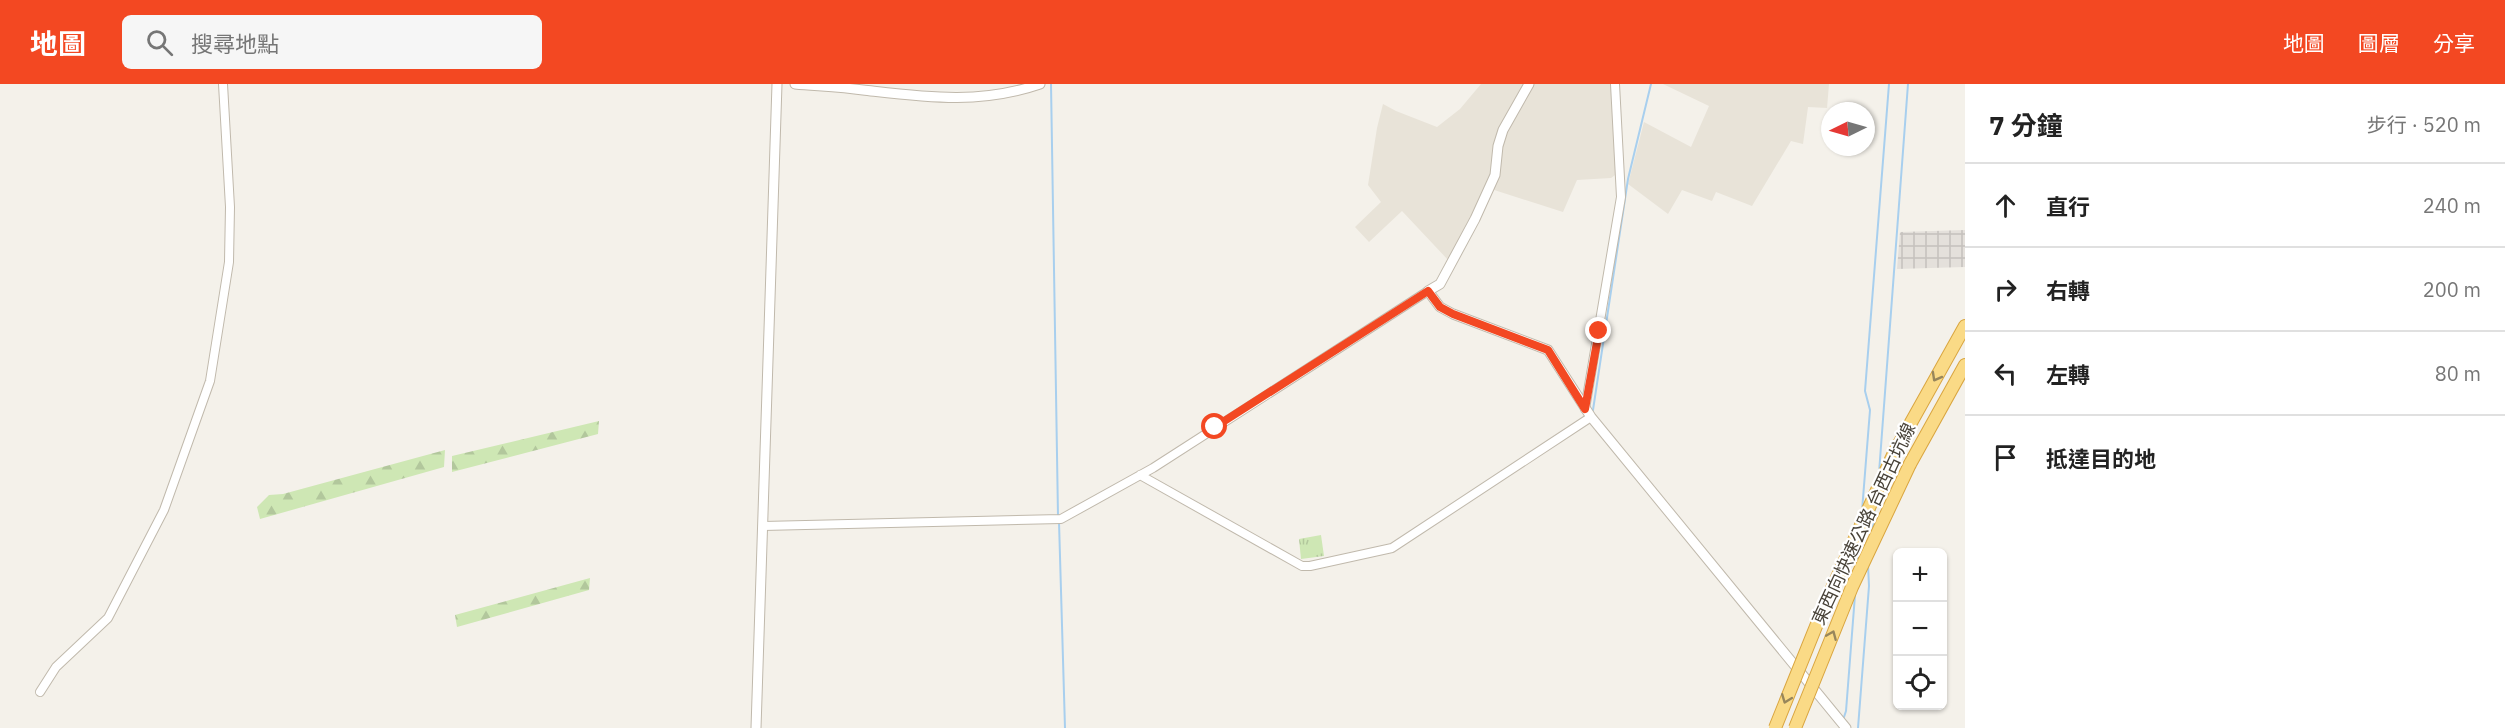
<!DOCTYPE html>
<html lang="zh-TW">
<meta charset="utf-8">
<style>
:root{--surface:#fff;--page:#f6f6f6;--text:#222;--muted:#767676;--line:#e0e0e0;--accent:#f34822}
body{margin:0;font-family:"IBM Plex Sans","Noto Sans TC",sans-serif;background:var(--page);color:var(--text)}
.controls{position:absolute;right:18px;bottom:18px;display:grid;overflow:hidden;border-radius:9px;box-shadow:0 2px 4px #0004}
.controls button{width:54px;height:54px;display:grid;place-items:center;padding:0;border:0;border-bottom:2px solid var(--line);background:var(--surface);color:var(--text);font:30px sans-serif}
.compass{position:absolute;left:1821px;top:18px;width:54px;height:54px;border-radius:50%;background:var(--surface);box-shadow:0 2px 4px #0004;rotate:265deg}
.stop{position:absolute;width:18px;height:18px;margin:-14px;border:4px solid #f34822;border-radius:50%;background:#fff}
.stop.end{background:#f34822;border-color:#fff;box-shadow:0 2px 6px #0008}
.list{margin:0;padding:0;list-style:none}
h2{display:flex;justify-content:space-between;align-items:center;height:78px;margin:0;padding:0 24px;font-size:26px}
h2 small{font-size:20px;font-weight:400;color:var(--muted)}
.list li{display:grid;grid-template-columns:39px 1fr auto;gap:18px;align-items:center;box-sizing:border-box;height:84px;padding:0 24px;border-top:2px solid var(--line)}
.list b{display:block;font-size:22px;white-space:nowrap}
.list em{font-size:20px;font-style:normal;color:var(--muted)}
.icon{flex:none;width:33px;height:33px;fill:none;stroke:currentColor;stroke-width:2;stroke-linecap:round;stroke-linejoin:round}
.map{position:relative;flex:none;width:1965px;height:644px;overflow:hidden}
header{display:flex;align-items:center;gap:36px;box-sizing:border-box;height:84px;padding:0 30px;background:var(--accent);color:#fff}
header strong{font-size:28px}
nav{display:flex;gap:33px;margin-inline-start:auto;font-size:21px}
.search{width:420px;height:54px;background:var(--page);display:flex;align-items:center;gap:15px;box-sizing:border-box;padding:0 21px;border-radius:9px;color:var(--muted);font-size:22px}
main{display:flex}
aside{flex:1;background:var(--surface)}
.map>svg:first-child{display:block}
</style>
<header>
<strong>地圖</strong>
<div class="search"><svg class="icon" aria-label="search" viewBox="0 0 24 24"><circle cx="10" cy="10" r="6"/><path d="M15 15l6 6"/></svg>搜尋地點</div>
<nav><a>地圖</a><a>圖層</a><a>分享</a></nav>
</header>
<main>
<div class="map">
<svg width="1965" height="644" viewBox="0 0 1965 644">
<defs>
<pattern id="industrial-grid" width="8" height="8" patternUnits="userSpaceOnUse" patternTransform="scale(1.5)"><rect width="8" height="8" fill="#e4e0db"/><path d="M0 4h8M4 0v8" fill="none" stroke="#c5c1bd"/></pattern>
<pattern id="grass-tufts" width="24" height="20" patternUnits="userSpaceOnUse" patternTransform="scale(1.5)"><rect width="24" height="20" fill="#cee7b4"/><path d="M3 7l-1-3M5 7V3M7 7l1-3M15 17l-1-3M17 17v-4M19 17l1-3" fill="none" stroke="#b2c79c"/></pattern>
<pattern id="forest-firs" width="22" height="20" patternUnits="userSpaceOnUse" patternTransform="scale(1.5)"><rect width="22" height="20" fill="#cee7b4"/><path d="M5 1l3.5 6h-7zM16 11l3.5 6h-7z" fill="#b2c79c"/></pattern>
</defs>
<rect width="100%" height="100%" fill="#f4f1ea"/>
<path fill="#e8e3d8" d="M1481 0H1612L1618 89 1611 94 1577 96 1563 128 1488 104 1449 177 1402 127 1369 158 1355 143 1381 118 1368 101 1377 44 1383 20 1396 27 1437 43 1460 25Z
M1663 0H1829L1827 24 1808 23 1803 60 1791 57 1752 122 1716 108 1712 117 1682 106 1668 130 1628 100 1644 38 1691 63 1709 22Z"/>
<path fill="url(#industrial-grid)" d="M1965 146V183L1897 185 1900 148Z"/>
<path fill="url(#grass-tufts)" d="M1321 451 1324 472 1301 475 1299 455Z"/>
<path fill="url(#forest-firs)" d="M599 337 598 350 452 388V372Z
M445 366 444 383 260 435 257 423 269 411 283 410Z
M590 494 589 506 457 543 455 531Z"/>
<g fill="none" stroke-linecap="round" stroke-linejoin="round">
<path stroke="#a8cfee" stroke-width="2" d="M1051 0 1058 432
M1593 326 1628 95 1651 0
M1879 389 1908 0
M1862 427 1870 326 1865 307 1889 0
M1059 438 1065 644
M1872 449 1875 425
M1858 478 1859 460
M1843 636 1846 627 1855 511
M1858 644 1869 502 1868 481"/>
<defs>
<path id="minor" d="M1585 325 1621 113 1615 0
M1140 391 1302 482H1310L1392 464 1591 333
M763 442 1061 435 1153 384 1428 207
M40 608 56 583 108 534 164 426 210 297 229 178 230 123 223 0"/>
<path id="tertiary" d="M795 0C817 2 840 3 863 6 925 13 979 21 1040 0
M1529 0 1503 46 1498 62 1495 91 1475 135 1440 200 1428 207 1440 223 1453 230 1548 266 1591 333 1846 644
M756 644 777 0"/>
<path id="trunk" d="M1894 369 1965 242
M1910 380 1965 281"/>
</defs>
<use href="#minor" stroke="#c0b9ac" stroke-width="10"/>
<use href="#tertiary" stroke="#c0b9ac" stroke-width="11"/>
<use href="#trunk" stroke="#d9a53f" stroke-width="14"/>
<use href="#minor" stroke="#fff" stroke-width="8"/>
<use href="#tertiary" stroke="#fff" stroke-width="9"/>
<use href="#trunk" stroke="#fada86" stroke-width="12"/>
<defs>
<path id="trunk-bridge" d="M1775 644 1825 520 1894 369
M1795 644 1852 503 1910 380"/>
</defs>
<use href="#trunk-bridge" stroke="#d9a53f" stroke-width="14" stroke-linecap="butt"/>
<use href="#trunk-bridge" stroke="#fada86" stroke-width="12"/>
</g>
<defs><path id="oneway-chevron" d="M-2-3.5L2.5 0L-2 3.5" fill="none" stroke-width="1.6" stroke-linecap="round" stroke-linejoin="round" transform="scale(1.5)"/></defs>
<g stroke="#98865b">
<use href="#oneway-chevron" transform="translate(1936 293) rotate(119)"/>
<use href="#oneway-chevron" transform="translate(1832 551) rotate(-67)"/>
<use href="#oneway-chevron" transform="translate(1786 615) rotate(111)"/>
</g>
<g fill="none" stroke-linecap="round" stroke-linejoin="round">
<path stroke="#f34822" stroke-width="8" d="M1215 343 1428 207 1440 223 1453 230 1548 266 1585 325 1599 247"/>
</g>
<g text-anchor="middle" stroke-width="4.5" stroke-linejoin="round" paint-order="stroke">
<g font-size="18" fill="#484238" stroke="#fff">
<text transform="translate(1864 440) rotate(-65)" y="6">東西向快速公路 台西古坑線</text>
</g>
</g>
</svg>
<div class="controls">
<button>+</button>
<button>−</button>
<button><svg class="icon" aria-label="locate" viewBox="0 0 24 24"><circle cx="12" cy="12" r="6"/><path d="M12 2v4M12 18v4M2 12h4M18 12h4"/></svg></button>
</div>
<svg class="compass" viewBox="-18 -18 36 36"><path d="M0-13l5 13h-10z" fill="#e53935"/><path d="M0 13l5-13h-10z" fill="#767676"/></svg>
<div class="stop" style="left:1215px;top:343px"></div>
<div class="stop end" style="left:1599px;top:247px"></div>
</div>
<aside>
<h2>7 分鐘<small>步行 · 520 m</small></h2>
<ul class="list">
<li><svg class="icon" aria-label="ahead" viewBox="0 0 24 24"><path d="M12 20V5M6 11l6-6 6 6"/></svg><div><b>直行</b></div><em>240 m</em></li>
<li><svg class="icon" aria-label="right" viewBox="0 0 24 24"><path d="M7 20v-9h11M14 6l5 5-5 5"/></svg><div><b>右轉</b></div><em>200 m</em></li>
<li><svg class="icon" aria-label="left" viewBox="0 0 24 24"><path d="M17 20v-9H6M10 6l-5 5 5 5"/></svg><div><b>左轉</b></div><em>80 m</em></li>
<li><svg class="icon" aria-label="arrive" viewBox="0 0 24 24"><path d="M6 21V4h12l-3 4 3 4H6"/></svg><div><b>抵達目的地</b></div></li>
</ul>
</aside>
</main>
